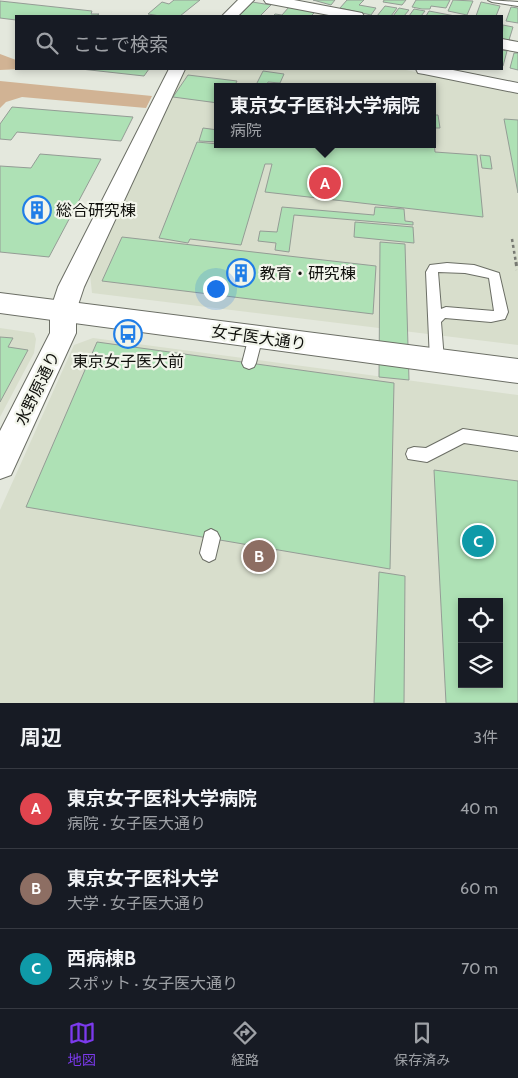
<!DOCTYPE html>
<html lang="ja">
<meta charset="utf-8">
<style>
:root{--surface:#171b24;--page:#20242c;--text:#f1f3f6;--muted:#9ea1a6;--line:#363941;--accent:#7c3aed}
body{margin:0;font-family:Cabin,"Noto Sans JP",sans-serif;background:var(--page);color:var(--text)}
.controls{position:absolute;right:15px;bottom:15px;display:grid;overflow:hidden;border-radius:0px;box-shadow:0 2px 8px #0003}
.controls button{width:45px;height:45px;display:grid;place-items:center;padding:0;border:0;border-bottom:1px solid var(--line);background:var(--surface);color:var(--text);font:25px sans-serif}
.you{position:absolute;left:215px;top:288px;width:18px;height:18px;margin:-12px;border:4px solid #fff;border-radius:50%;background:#1a73e8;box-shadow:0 0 0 8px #1a73e833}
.badge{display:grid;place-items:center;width:32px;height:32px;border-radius:50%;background:var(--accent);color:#fff;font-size:16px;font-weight:700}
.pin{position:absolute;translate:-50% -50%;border:2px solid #fff;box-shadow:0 1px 5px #0006}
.popup{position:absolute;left:214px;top:83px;width:222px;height:65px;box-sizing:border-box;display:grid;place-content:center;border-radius:0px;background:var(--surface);filter:drop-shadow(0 1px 4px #0005);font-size:16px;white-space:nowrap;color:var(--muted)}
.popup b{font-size:19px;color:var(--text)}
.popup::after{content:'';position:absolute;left:50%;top:100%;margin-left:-10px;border:10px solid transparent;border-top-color:var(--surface)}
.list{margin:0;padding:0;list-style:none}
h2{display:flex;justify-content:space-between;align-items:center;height:65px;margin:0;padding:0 20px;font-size:21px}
h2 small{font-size:16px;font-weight:400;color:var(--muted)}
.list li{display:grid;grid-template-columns:32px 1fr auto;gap:15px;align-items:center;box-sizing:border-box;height:80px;padding:0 20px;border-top:1px solid var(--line)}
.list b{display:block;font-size:19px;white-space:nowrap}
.list p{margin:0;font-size:16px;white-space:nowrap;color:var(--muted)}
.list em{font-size:16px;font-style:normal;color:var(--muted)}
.icon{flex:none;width:28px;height:28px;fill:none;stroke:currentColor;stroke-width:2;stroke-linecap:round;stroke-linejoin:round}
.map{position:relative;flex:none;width:518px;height:703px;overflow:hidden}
.search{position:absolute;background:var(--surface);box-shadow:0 2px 8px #0003;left:15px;right:15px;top:15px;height:55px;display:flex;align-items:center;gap:12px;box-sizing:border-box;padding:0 18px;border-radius:0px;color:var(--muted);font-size:19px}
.sheet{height:305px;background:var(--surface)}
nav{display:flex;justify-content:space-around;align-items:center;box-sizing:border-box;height:70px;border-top:1px solid var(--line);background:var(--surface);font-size:14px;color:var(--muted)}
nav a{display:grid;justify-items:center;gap:2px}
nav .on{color:var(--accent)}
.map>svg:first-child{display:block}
</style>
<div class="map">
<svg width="518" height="703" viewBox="0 0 518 703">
<rect width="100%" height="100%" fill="#e4e8dd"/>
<path fill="#d8decc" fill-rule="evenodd" d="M184 69H401L518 93V345L92 293 90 274ZM218 87H432V144H218Z
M0 328 34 333 36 339 34 353 0 417Z
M93 338 518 395V703H0V510L74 345ZM462 602H499V684H462Z"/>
<path fill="#d1b394" d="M0 54 16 60V69H22L0 70Z
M0 81 152 96 146 108 22 97 6 102 0 108Z"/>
<path fill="#aee1b5" stroke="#949c95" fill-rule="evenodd" d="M174 0H200L180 16H160L148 14 162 2 169 4Z
M313 0H335L331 5Z
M347 0H364L359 5 376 8 371 15 340 8Z
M384 0H406L402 5 383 2Z
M416 0H450L446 8 431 6 430 9H422L412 7Z
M453 0 473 1 467 15 448 11Z
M0 1 92 11 91 14H99L96 16H16V20L0 18Z
M252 2 271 5 260 16H239Z
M481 2 500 6 496 16H476Z
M385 6 397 8 391 16H377Z
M289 7 315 12 311 16H273L275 14 282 15Z
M511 7 518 8V23L506 21Z
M399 8 409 10 404 16H393Z
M414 9 425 11 421 16H409Z
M429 11 455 16H426Z
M503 25 513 27 509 40 502 39Z
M502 50 507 51 503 66H502Z
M514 53H518V70L510 68Z
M81 69H149L144 76Z
M263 71 284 74 280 83 268 82 266 87H255Z
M188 75 237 81 234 87H218V103L173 97Z
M12 107 133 117 121 141 17 132 11 140 0 139V124Z
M432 115H438L440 128H433L435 152 477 155 483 217 265 192 272 164H265L241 245 190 239 188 243 159 238 197 142 229 145 432 144Z
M504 119 518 120V193Z
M203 128 218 130V142L199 141Z
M40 154 101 159 49 257 0 252V166L31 168Z
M480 155 490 156 492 169 482 168Z
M282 207 374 215 375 207 404 209 405 221 413 222V225L294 215 289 252 275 250 276 243 258 241 260 231 277 232Z
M355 222 413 227 414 243 354 237Z
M122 237 376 266 373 314 102 281Z
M380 242 405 244 409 380 379 377Z
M0 337 13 338 8 347 28 350 0 402Z
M97 342 394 383 390 569 26 507Z
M434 470 518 481V703H446ZM462 602H499V684H462Z
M379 572 405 576 404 703H374Z"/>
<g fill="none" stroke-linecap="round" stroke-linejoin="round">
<defs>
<path id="lane" d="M488 0 518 2V6L492 2Z
M447 263 474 265 499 273 508 312 505 319 491 322 445 318 441 322 444 360 442 364 437 366 432 364 430 360 426 272 430 265ZM438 272 465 273 489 278 494 311 446 307 441 309Z
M256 331 261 332 263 336 256 363 254 367 249 369 244 367 242 363 249 336 251 332Z
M463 429 518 437V451L464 443 427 462 408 459 406 454 408 449 414 447 426 448Z
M211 529 217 532 220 538 215 559 209 562 203 559 200 553 205 532Z"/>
<path id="street" d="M238 0H254L238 16H222Z
M264 0H294L357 12 362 13 364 16H334L271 4 266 3Z
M502 39 518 42V52L502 49Z
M169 69H185L84 287 76 311V333L11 475 0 479V431L50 333V311L58 287Z
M416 69H448L518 83V93L424 74 418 73Z"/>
<path id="secondary" d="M0 293 518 359V383L0 313Z"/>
</defs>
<use href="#lane" stroke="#6b6e65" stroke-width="2"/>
<use href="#street" stroke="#6b6e65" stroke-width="2"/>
<use href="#secondary" stroke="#6b6e65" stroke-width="2"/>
<path stroke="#787a73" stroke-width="2.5" stroke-dasharray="3 3" stroke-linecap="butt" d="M512 239 516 263"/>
<path stroke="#787a73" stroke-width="3" stroke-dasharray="4 4" stroke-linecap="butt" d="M516 262 517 270"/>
<use href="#lane" fill="#fff" fill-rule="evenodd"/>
<use href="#street" fill="#fff" fill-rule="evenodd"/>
<use href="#secondary" fill="#fff" fill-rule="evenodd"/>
</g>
<defs>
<symbol id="building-ring" viewBox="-11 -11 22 22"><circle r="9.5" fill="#f2f5eb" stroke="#207ee7" stroke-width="1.5"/><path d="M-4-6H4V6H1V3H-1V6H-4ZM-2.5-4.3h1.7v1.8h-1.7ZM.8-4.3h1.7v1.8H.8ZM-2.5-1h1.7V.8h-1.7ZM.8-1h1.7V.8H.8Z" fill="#207ee7"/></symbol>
<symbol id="bus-ring" viewBox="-11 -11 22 22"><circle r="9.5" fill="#f2f5eb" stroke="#207ee7" stroke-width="1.5"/><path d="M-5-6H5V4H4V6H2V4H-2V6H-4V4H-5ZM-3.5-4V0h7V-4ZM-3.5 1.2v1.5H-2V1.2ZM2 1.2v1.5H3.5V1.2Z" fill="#207ee7"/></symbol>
</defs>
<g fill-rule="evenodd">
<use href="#building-ring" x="21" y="194" width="32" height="32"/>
<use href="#building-ring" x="225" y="257" width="32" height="32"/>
<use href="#bus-ring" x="112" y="318" width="32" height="32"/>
</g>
<g text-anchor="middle" stroke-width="4.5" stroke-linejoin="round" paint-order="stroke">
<g font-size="16" fill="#10110d" stroke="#f2f5eb" text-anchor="start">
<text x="56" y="216">総合研究棟</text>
<text x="260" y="279">教育・研究棟</text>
<text x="128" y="367" text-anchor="middle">東京女子医大前</text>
</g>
<g font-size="16" fill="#10110d" stroke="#f2f5eb">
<text transform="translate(259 337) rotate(8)" y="6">女子医大通り</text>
<text transform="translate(37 388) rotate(-64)" y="6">水野原通り</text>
</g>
</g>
</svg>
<div class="controls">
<button><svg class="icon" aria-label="locate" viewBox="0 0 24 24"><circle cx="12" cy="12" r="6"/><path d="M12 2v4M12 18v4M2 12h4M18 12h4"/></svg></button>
<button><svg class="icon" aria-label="layers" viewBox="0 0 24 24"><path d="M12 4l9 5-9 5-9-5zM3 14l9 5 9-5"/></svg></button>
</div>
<div class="you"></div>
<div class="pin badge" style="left:325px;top:183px;background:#e0444e">A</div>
<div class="popup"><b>東京女子医科大学病院</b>病院</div>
<div class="pin badge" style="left:259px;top:556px;background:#8d6e63">B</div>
<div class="pin badge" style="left:478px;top:541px;background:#0f9aa8">C</div>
<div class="search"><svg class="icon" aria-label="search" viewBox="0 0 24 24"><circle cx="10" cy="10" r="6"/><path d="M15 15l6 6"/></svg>ここで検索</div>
</div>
<section class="sheet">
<h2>周辺<small>3件</small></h2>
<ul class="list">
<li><span class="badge" style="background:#e0444e">A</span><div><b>東京女子医科大学病院</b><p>病院 · 女子医大通り</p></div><em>40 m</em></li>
<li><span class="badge" style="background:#8d6e63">B</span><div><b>東京女子医科大学</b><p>大学 · 女子医大通り</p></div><em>60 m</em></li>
<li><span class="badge" style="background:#0f9aa8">C</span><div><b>西病棟B</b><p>スポット · 女子医大通り</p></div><em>70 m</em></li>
</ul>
</section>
<nav>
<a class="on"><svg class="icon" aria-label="map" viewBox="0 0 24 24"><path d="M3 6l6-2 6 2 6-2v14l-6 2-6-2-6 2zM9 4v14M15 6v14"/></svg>地図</a>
<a><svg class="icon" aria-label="directions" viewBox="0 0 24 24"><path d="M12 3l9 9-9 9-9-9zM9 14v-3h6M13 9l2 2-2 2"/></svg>経路</a>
<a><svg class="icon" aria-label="saved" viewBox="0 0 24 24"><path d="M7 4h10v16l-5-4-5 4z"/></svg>保存済み</a>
</nav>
